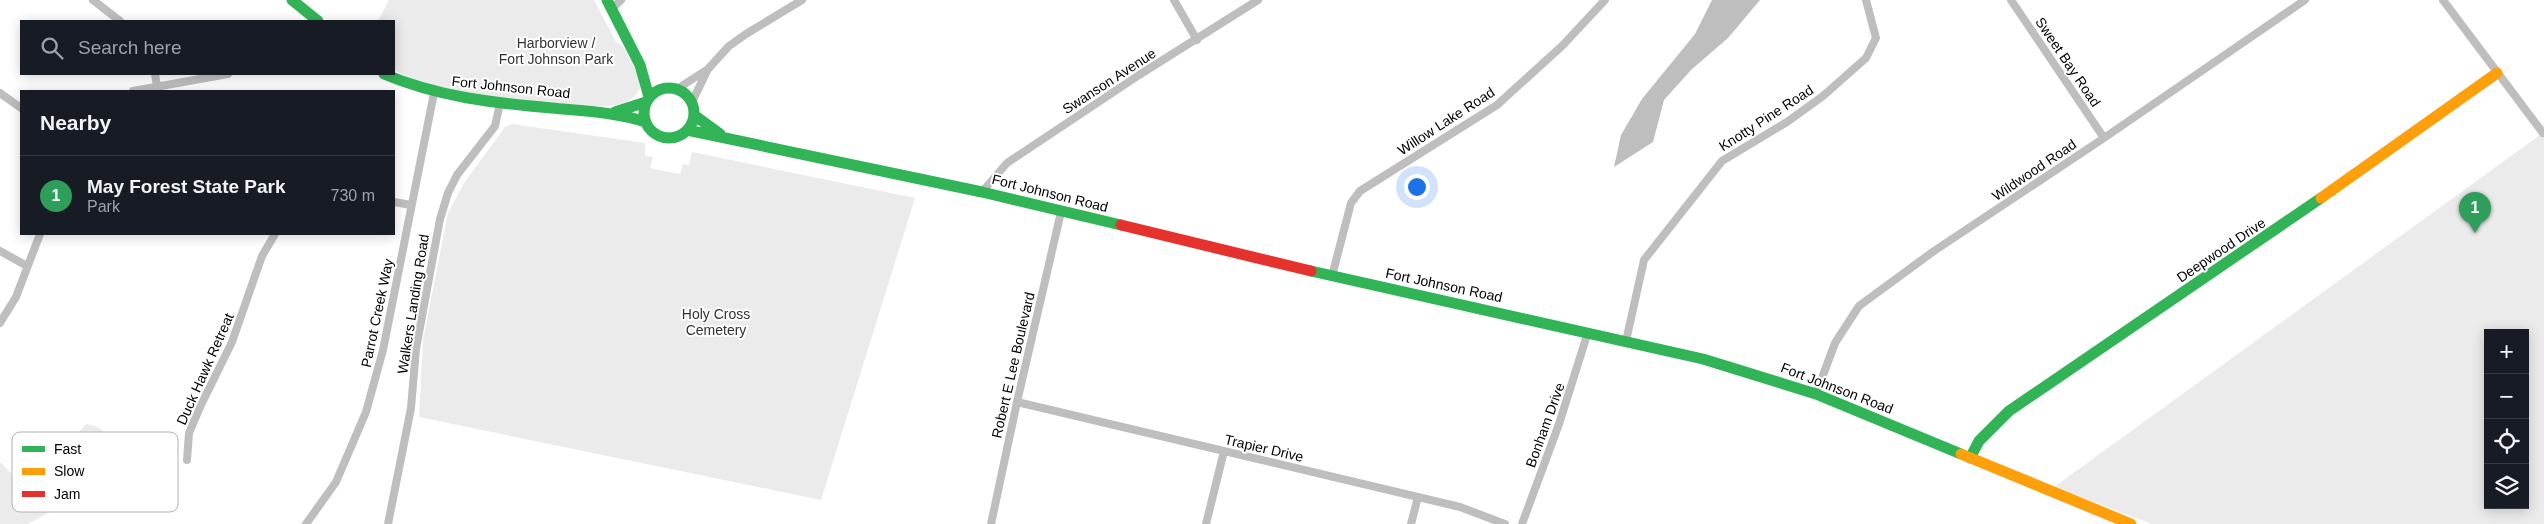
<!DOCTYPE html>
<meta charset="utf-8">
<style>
:root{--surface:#171b24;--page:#20242c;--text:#f1f3f6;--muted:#9ea1a6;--line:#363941;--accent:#adaeaf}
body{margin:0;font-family:Helvetica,sans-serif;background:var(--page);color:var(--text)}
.controls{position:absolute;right:15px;bottom:15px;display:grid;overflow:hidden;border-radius:0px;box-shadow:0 2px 12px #0003}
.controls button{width:45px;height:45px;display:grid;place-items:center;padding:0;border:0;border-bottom:1px solid var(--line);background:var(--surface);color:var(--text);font:25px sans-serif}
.you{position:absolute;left:1416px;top:186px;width:18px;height:18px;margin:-12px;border:4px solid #fff;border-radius:50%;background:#1a73e8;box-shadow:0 0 0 8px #1a73e833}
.badge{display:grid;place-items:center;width:32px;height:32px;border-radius:50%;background:var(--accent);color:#fff;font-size:16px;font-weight:700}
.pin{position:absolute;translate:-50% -41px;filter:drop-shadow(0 1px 2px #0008)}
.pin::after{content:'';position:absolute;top:26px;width:18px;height:15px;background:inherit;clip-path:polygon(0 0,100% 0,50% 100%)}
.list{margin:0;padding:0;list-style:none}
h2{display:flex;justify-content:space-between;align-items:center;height:65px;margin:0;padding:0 20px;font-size:21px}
h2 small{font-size:16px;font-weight:400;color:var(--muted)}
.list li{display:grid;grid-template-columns:32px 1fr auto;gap:15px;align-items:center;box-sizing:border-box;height:80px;padding:0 20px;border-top:1px solid var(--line)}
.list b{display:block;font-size:19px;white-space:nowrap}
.list p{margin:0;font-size:16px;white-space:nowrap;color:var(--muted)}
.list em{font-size:16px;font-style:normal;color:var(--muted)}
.icon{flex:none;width:28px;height:28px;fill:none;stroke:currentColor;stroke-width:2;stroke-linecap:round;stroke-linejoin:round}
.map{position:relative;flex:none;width:2544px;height:524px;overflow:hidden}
.search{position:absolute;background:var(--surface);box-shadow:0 2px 12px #0003;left:20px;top:20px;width:375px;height:55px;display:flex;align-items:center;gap:12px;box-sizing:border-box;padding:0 18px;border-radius:0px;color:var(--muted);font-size:19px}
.panel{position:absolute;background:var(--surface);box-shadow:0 2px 12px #0003;left:20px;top:90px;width:375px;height:145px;border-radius:0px}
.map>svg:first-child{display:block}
</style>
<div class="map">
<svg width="2544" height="524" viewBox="0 0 2544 524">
<rect width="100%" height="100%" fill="#fff"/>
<path fill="#ebebeb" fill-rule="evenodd" d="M389 0H594L616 42 623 46 639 77 640 88C631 108 611 106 593 106 528 100 453 101 394 70V21H378Z
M512 124 645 143V156L653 157 650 168 680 174 683 164 689 165 692 152 915 198 821 500 419 417 423 340 448 213 464 183 505 127Z
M2544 132V524H2152L2054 487ZM2488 333H2525V505H2488Z
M86 424C93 425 102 427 106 435 112 447 91 485 81 493 77 497 31 523 27 524 19 524 8 524 0 524V462L19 481C31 478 60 460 68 450 75 440 77 433 86 424Z"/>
<path fill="#bebebe" d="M1712 0H1760L1728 38 1691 70 1664 100 1653 142 1614 167 1621 135 1642 99 1695 34Z"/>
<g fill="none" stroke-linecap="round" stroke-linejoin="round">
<path stroke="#bebebe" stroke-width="8" d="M93 0 120 21
M1174 0 1197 40
M2011 0 2104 138
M2443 0 2543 133
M612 9 621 0
M155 74 157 86
M677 89 708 69 729 46 746 34 802 0
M133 91 228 74
M0 93 21 108
M692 102 708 69
M982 192 1007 163 1139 75 1258 0
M394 202 411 205
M0 251 27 266
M1332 276 1351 203 1360 191 1497 105 1562 46 1605 0
M0 323 16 297 40 234
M1626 341 1644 260 1722 161 1787 122 1823 96 1866 58 1876 38 1866 0
M1816 394 1835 343 1859 306 1934 251 2104 138 2305 0
M1017 402 1460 507 1505 524
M187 460 189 433 201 405 232 342 262 256 275 234
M306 524 336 482 366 412 383 350 434 93
M388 524 411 408 416 349 440 219 448 193 457 175 495 126 500 103
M991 524 1017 402 1061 212
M1206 524 1224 451
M1411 524 1418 497
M1522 524 1559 424 1588 332"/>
<path stroke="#30b455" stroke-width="11" d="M292 0 318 21
M607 0 640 65 649 97
M384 74C438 97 494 103 552 108 584 111 615 112 646 122
M644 113a25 25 0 1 1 50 0a25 25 0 1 1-50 0Z
M615 112 646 102
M694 115 720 134
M687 130 982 192 1121 225
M1311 271 1703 359 1816 394 1961 454
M1970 458 1979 441 2009 411 2321 198"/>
<path stroke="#ff9f0a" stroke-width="11" d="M2321 198 2497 73
M1961 454 2131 524"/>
<path stroke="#e5322d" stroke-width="11" d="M1121 225 1311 271"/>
</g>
<g text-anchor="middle" stroke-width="4" stroke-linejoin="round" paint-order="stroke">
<g font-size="14" fill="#323232" stroke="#fff">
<text x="556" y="48">Harborview /<tspan x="556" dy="16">Fort Johnson Park</tspan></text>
<text x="716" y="319">Holy Cross<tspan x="716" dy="16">Cemetery</tspan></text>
</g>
<g font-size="14" fill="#000" stroke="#fff">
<text transform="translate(2068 62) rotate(56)" y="5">Sweet Bay Road</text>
<text transform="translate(1109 81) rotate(-33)" y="5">Swanson Avenue</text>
<text transform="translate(511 87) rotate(6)" y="5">Fort Johnson Road</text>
<text transform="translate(1766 118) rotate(-33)" y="5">Knotty Pine Road</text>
<text transform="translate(1446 121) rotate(-33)" y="5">Willow Lake Road</text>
<text transform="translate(2034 170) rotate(-34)" y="5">Wildwood Road</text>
<text transform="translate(1050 193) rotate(14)" y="5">Fort Johnson Road</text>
<text transform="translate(2221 250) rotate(-34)" y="5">Deepwood Drive</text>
<text transform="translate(1444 285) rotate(12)" y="5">Fort Johnson Road</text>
<text transform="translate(413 304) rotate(-81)" y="5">Walkers Landing Road</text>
<text transform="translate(377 313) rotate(-78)" y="5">Parrot Creek Way</text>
<text transform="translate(1013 365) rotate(-77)" y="5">Robert E Lee Boulevard</text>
<text transform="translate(205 369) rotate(-66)" y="5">Duck Hawk Retreat</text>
<text transform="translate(1837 388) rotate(21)" y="5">Fort Johnson Road</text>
<text transform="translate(1545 425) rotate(-70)" y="5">Bonham Drive</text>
<text transform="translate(1264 448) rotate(13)" y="5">Trapier Drive</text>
</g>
</g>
<rect x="12" y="432" width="166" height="80" rx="8" fill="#fff" stroke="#b2b2b2" stroke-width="1"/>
<rect x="22" y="446" width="23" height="6" fill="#30b455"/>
<rect x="22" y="468" width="23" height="7" fill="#ff9f0a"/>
<rect x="22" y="491" width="23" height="6" fill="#e5322d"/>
<g font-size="14" fill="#000">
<text x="54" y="454">Fast</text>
<text x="54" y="476">Slow</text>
<text x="54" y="499">Jam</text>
</g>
</svg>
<div class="controls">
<button>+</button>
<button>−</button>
<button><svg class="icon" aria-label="locate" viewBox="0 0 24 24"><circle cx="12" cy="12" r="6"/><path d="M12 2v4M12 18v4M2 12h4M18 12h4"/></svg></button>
<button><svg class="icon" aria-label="layers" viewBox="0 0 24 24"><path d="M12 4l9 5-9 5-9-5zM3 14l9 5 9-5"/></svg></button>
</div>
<div class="you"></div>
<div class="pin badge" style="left:2475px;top:233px;background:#2e9e5b">1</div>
<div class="search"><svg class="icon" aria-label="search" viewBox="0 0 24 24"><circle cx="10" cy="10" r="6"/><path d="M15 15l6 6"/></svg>Search here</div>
<section class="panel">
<h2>Nearby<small></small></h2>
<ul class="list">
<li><span class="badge" style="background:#2e9e5b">1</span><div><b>May Forest State Park</b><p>Park</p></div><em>730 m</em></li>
</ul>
</section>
</div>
